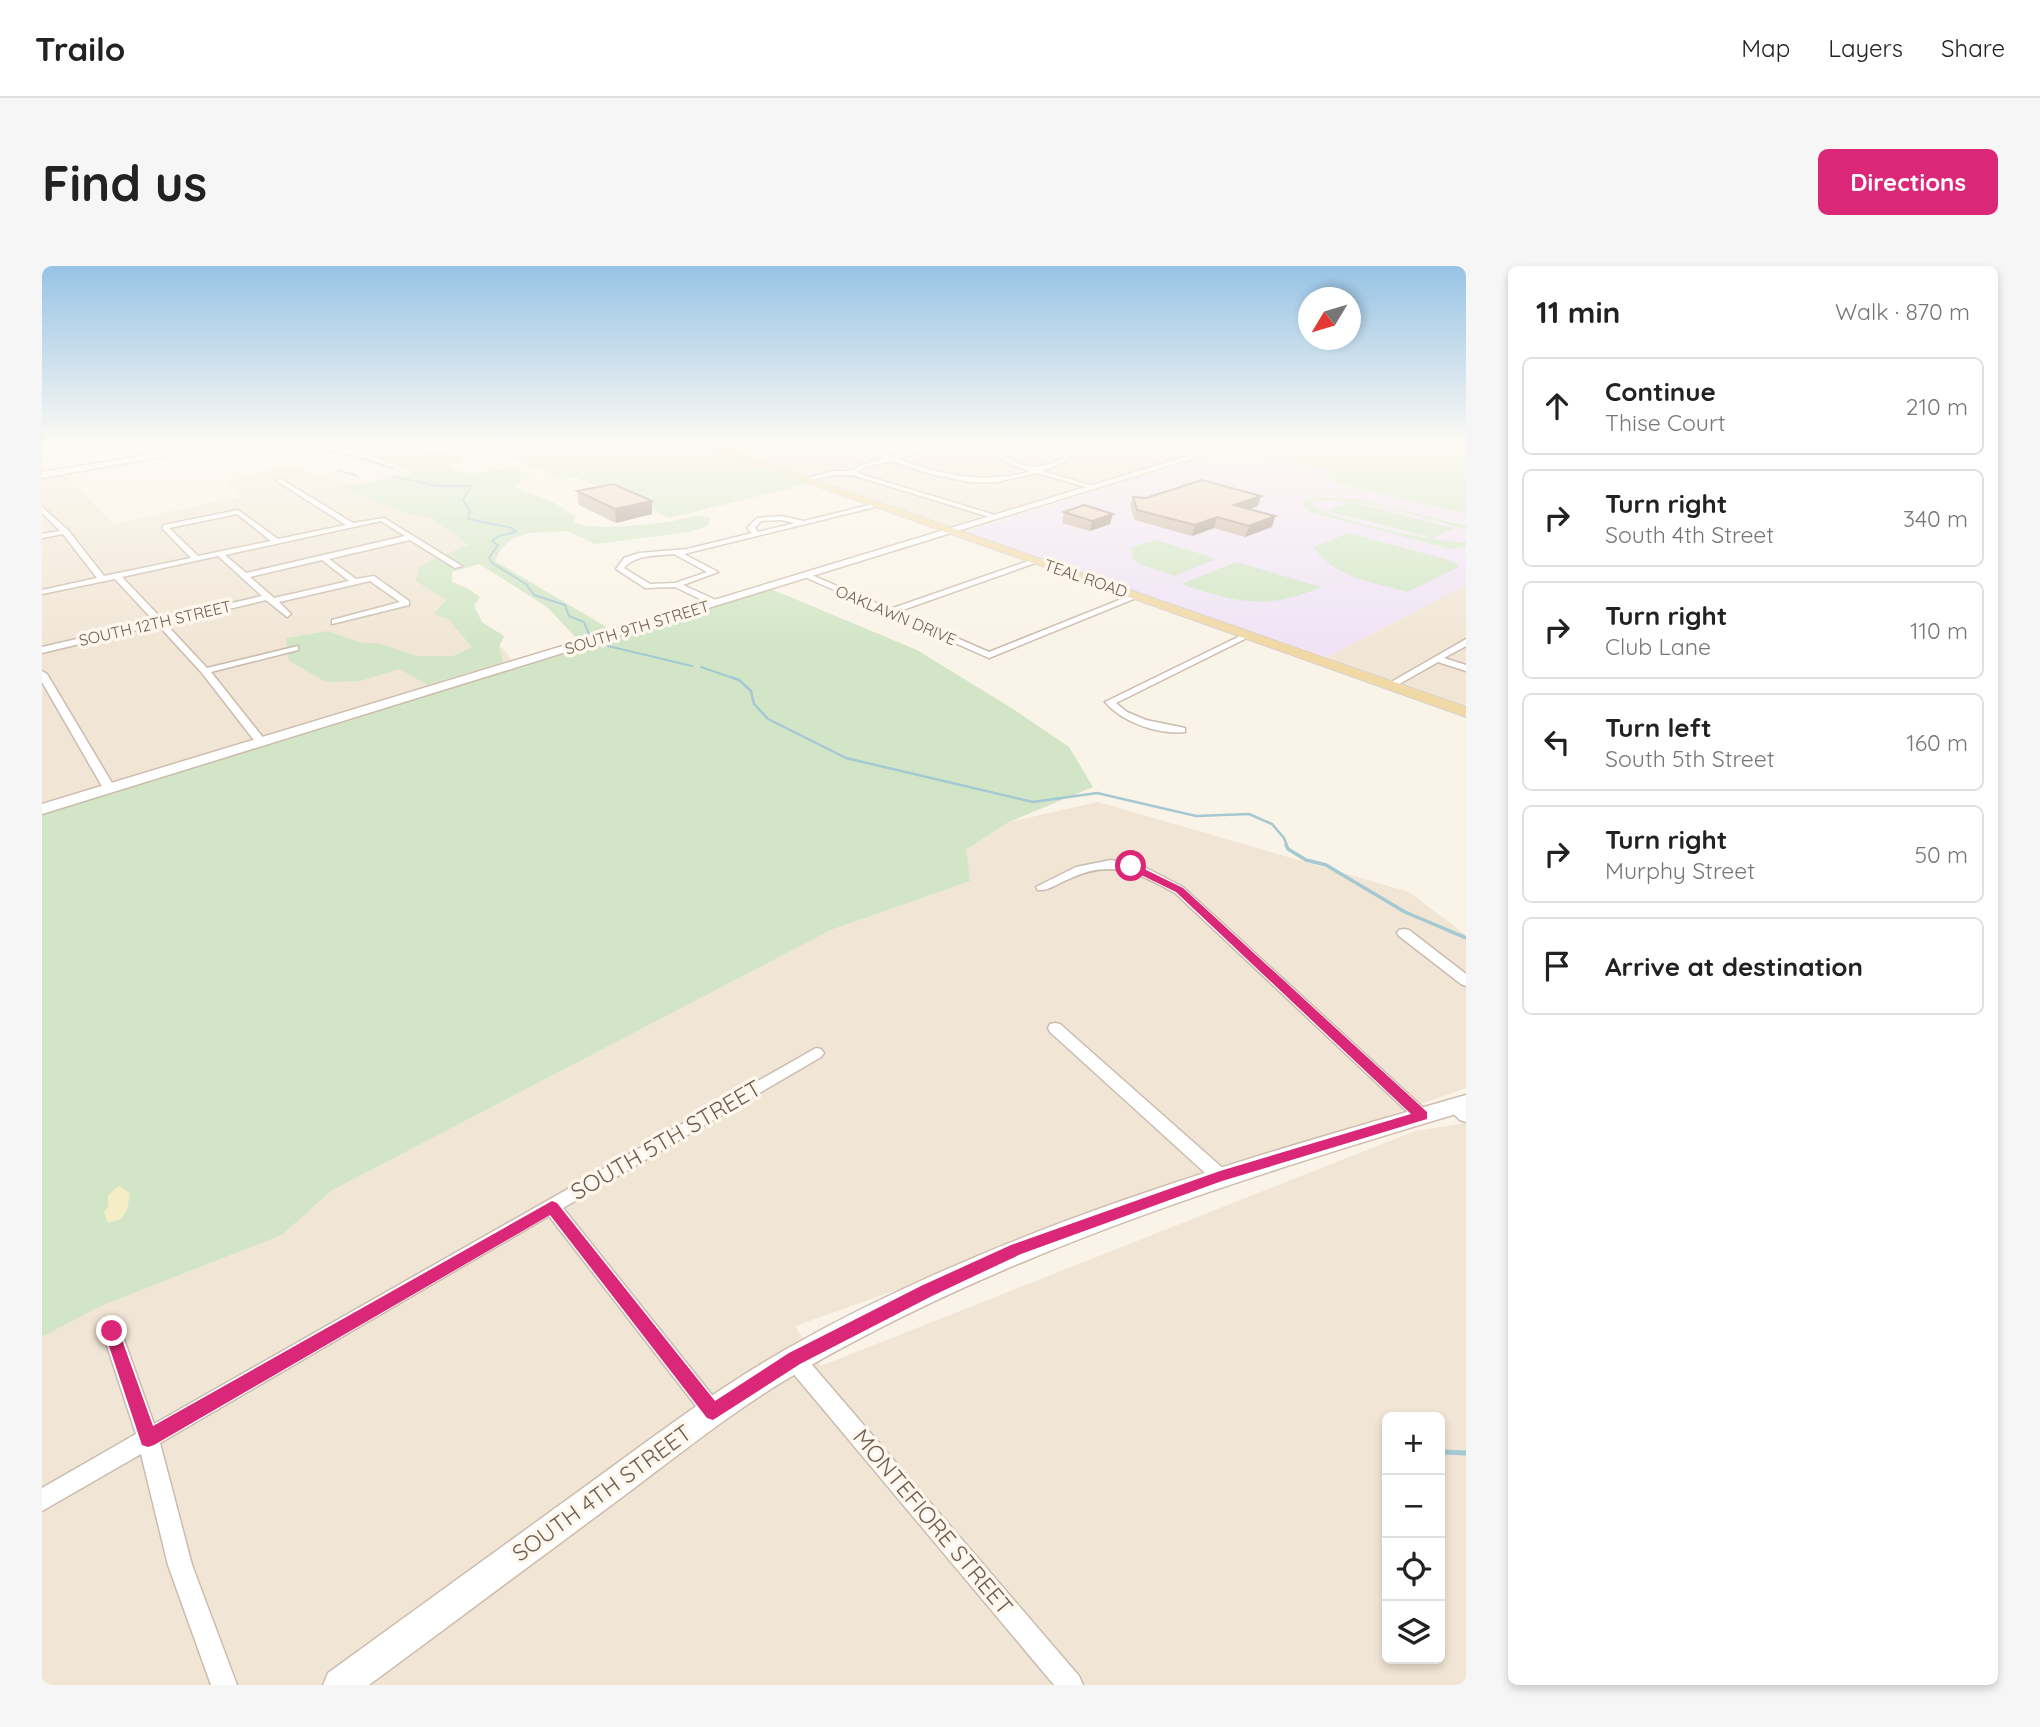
<!DOCTYPE html>
<meta charset="utf-8">
<style>
:root{--surface:#fff;--page:#f6f6f6;--text:#222;--muted:#767676;--line:#e0e0e0;--accent:#db2777}
body{margin:0;font-family:Quicksand,sans-serif;background:var(--page);color:var(--text)}
.controls{position:absolute;right:21px;bottom:21px;display:grid;overflow:hidden;border-radius:10px;box-shadow:0 4px 10px #0003}
.controls button{width:63px;height:63px;display:grid;place-items:center;padding:0;border:0;border-bottom:2px solid var(--line);background:var(--surface);color:var(--text);font:35px sans-serif}
.compass{position:absolute;left:1256px;top:21px;width:63px;height:63px;border-radius:50%;background:var(--surface);box-shadow:0 4px 10px #0003;rotate:232deg}
.stop{position:absolute;width:21px;height:21px;margin:-16px;border:5px solid #db2777;border-radius:50%;background:#fff}
.stop.end{background:#db2777;border-color:#fff;box-shadow:0 2px 7px #0008}
.list{margin:0;padding:0;list-style:none}
h2{display:flex;justify-content:space-between;align-items:center;height:91px;margin:0;padding:0 28px;font-size:30px}
h2 small{font-size:23px;font-weight:400;color:var(--muted)}
.list li{display:grid;grid-template-columns:46px 1fr auto;gap:21px;align-items:center;box-sizing:border-box;height:98px;margin:0 14px 14px;padding:0 14px;border:2px solid var(--line);border-radius:10px}
.list b{display:block;font-size:26px;white-space:nowrap}
.list p{margin:0;font-size:23px;white-space:nowrap;color:var(--muted)}
.list em{font-size:23px;font-style:normal;color:var(--muted)}
.icon{flex:none;width:38px;height:38px;fill:none;stroke:currentColor;stroke-width:2;stroke-linecap:round;stroke-linejoin:round}
.map{position:relative;flex:none;width:1424px;height:1419px;overflow:hidden;border-radius:10px}
header{display:flex;align-items:center;gap:42px;box-sizing:border-box;height:98px;padding:0 35px;background:var(--surface);border-bottom:2px solid var(--line)}
header strong{font-size:33px}
nav{display:flex;gap:38px;margin-inline-start:auto;font-size:24px}
.intro{display:flex;align-items:center;justify-content:space-between;box-sizing:border-box;height:168px;padding:0 42px}
h1{margin:0;font-size:49px}
.button{padding:18px 32px;border-radius:10px;background:var(--accent);color:#fff;font-size:24px;font-weight:700}
main{display:flex;gap:42px;padding:0 42px}
aside{flex:1;background:var(--surface);border-radius:10px;box-shadow:0 4px 10px #0003}
.map>svg:first-child{display:block}
</style>
<header>
<strong>Trailo</strong>
<nav><a>Map</a><a>Layers</a><a>Share</a></nav>
</header>
<div class="intro"><h1>Find us</h1><a class="button">Directions</a></div>
<main>
<div class="map">
<svg width="1424" height="1419" viewBox="0 0 1424 1419">
<rect width="100%" height="100%" fill="#faf3e7"/>
<path fill="#f1e6d6" fill-rule="evenodd" d="M671 179H1179L908 262Z
M245 199 398 247 447 278 398 308 470 394 0 538V210L20 207 72 258 200 230 183 216Z
M1424 319V442L1285 391Z
M1056 536 1367 626 1424 669V822L753 1060 779 1100 1373 865 1424 857V1419H0V1071L59 1040 240 969 289 925 789 664 927 615 923 585 967 556ZM1345 1151H1398V1393H1345Z"/>
<path fill="#f0e3f6" d="M1200 179H1424V319L1285 391 921 266Z"/>
<path fill="#d2e6c7" d="M279 179H345L343 180 359 183 366 188 412 187 420 196 407 200C427 214 453 201 474 203 479 203 485 207 490 209L474 219 476 223 511 236 533 250 532 256C550 266 609 258 631 255 644 253 655 247 668 252L666 260 647 266 553 278 526 265 487 267 470 273 458 284 453 295 571 365 538 376 505 341 437 298 410 306V316L425 322 438 331 432 340 440 356 462 370 457 381 461 396 385 419 358 403 318 415 284 416 247 395 244 372 286 365 316 376 339 378 375 390H411L430 381 406 353 392 348 404 334 374 315 377 302 391 293 427 279 387 251 360 246 300 221 367 209 366 202 337 193 332 186Z
M440 179H656L766 218 627 252 535 211 522 214Z
M1209 179H1424V248L1299 218 1281 207 1285 205 1195 183Z
M1273 231 1313 233 1424 260V264C1400 255 1285 223 1269 238 1281 253 1402 278 1424 276V280L1408 283 1268 246 1260 236Z
M1308 236 1412 262 1390 272 1285 245Z
M1306 267 1411 295 1417 301 1365 326C1332 316 1291 312 1272 281Z
M1114 274 1169 291 1172 294 1132 310 1098 298 1090 291V281Z
M1194 296 1279 321C1225 345 1192 336 1139 318Z
M729 323 875 384 971 443 1027 481 1051 521 967 556 924 584 928 615 789 664 289 925 240 969 59 1040 0 1071V549Z"/>
<path fill="#f5edc5" d="M77 920 88 927 85 944 79 953 66 957 62 946 66 940V929Z"/>
<g fill="none" stroke-linecap="round" stroke-linejoin="round">
<path stroke="#a5c9d2" stroke-width="2" d="M126 179 133 182
M165 186C233 184 287 176 351 203
M296 204 315 210
M350 210 396 220H429L421 234 428 245 426 253 470 262 474 266 457 270 450 275 456 279 447 292 450 297 484 318 492 329 523 339 527 350 542 356 547 368
M566 380 650 400
M659 401 694 413"/>
<path stroke="#a5c9d2" stroke-width="2.5" d="M689 411 697 414 709 425 712 438 726 453 804 492 991 536 1055 527 1154 550 1207 548 1230 558 1242 572 1245 580"/>
<path stroke="#a5c9d2" stroke-width="3.5" d="M1244 579 1246 583 1264 594 1284 599 1363 646 1424 672"/>
<path stroke="#a5c9d2" stroke-width="5" d="M1401 1186 1424 1187"/>
<defs>
<path id="street" d="M807 179H815L849 191 886 179 880 186 855 193C900 209 942 219 989 205L967 198 950 185 954 179H960L956 185C981 203 992 205 1021 193L1028 179H1034L1025 195 1001 205 1054 221 1051 223 995 207 955 216H929L892 209 849 195 823 201 815 207 956 250 954 253 810 209H792L762 215V213L792 205H809L819 199 843 192Z
M235 213H239L311 257 342 252 420 300 413 302 368 274 287 293 314 313 332 310 367 335V339L290 358V354L358 336 328 315 237 336 249 348 245 351 224 334 124 358 165 402 256 380V384L169 406 223 474V478H215L160 407 116 359 0 387V381L112 355 73 313 0 328V324L55 312 21 268 0 272V268L18 265 0 247V241L26 264 62 310 149 292 120 262 122 259 196 244 236 273 304 259 235 215ZM195 248 229 275 156 290 127 262ZM339 255 363 270 204 307 183 289ZM176 290 220 330 120 353 80 311ZM280 294 307 315 232 332 208 311Z
M835 237 837 240 642 288 676 306 641 319 676 335V339H670L633 321 603 322 574 303 582 292 597 287 645 283 710 267 705 262 715 252 739 250 762 255ZM739 254 753 257 716 266 713 262 719 255ZM632 288 665 306 633 317 608 318 582 302C594 288 615 290 632 288Z
M992 293 999 295 855 346 947 386 1092 328 1099 330 947 392 758 309 765 307 848 343Z
M1204 367 1211 369 1074 437 1085 446 1104 454 1143 462V466C1116 469 1080 456 1063 436Z
M1424 373V380L1402 392 1424 399V405L1396 396 1352 421 1344 419Z
M0 405 5 408 73 522 71 524H63L61 522 0 416Z
M1069 594 1104 602 1141 621 1386 846 1388 850 1386 854 1380 856 1374 854 1133 627C1094 606 1069 593 1027 613 1016 617 1007 625 996 624L994 621 1034 601Z
M1362 663 1367 664 1424 708V720L1419 718 1357 670 1355 667 1357 664Z
M1013 757 1018 758 1184 905 1187 910 1184 915 1178 917 1172 915 1008 766 1006 762 1008 758Z
M774 782 779 783 782 787 779 791 521 942 678 1139 681 1146 678 1153 671 1156 664 1153 507 950 118 1177 150 1299 195 1419H169L126 1299 99 1188 0 1245V1222L94 1168 60 1065 63 1059 70 1056 77 1059 112 1158Z
M1412 835 1424 841V856L1418 854 1404 841 1406 837Z
M752 1084 759 1086 1037 1410 1041 1419H1012L745 1100 742 1093 745 1086Z"/>
<path id="secondary" d="M167 179H184L0 212V206Z
M1182 179H1194L0 548V538Z
M1424 829V845C1197 913 971 983 764 1102 698 1139 639 1187 579 1232 495 1294 411 1357 327 1419H281L286 1407C373 1344 461 1280 548 1217 611 1171 673 1124 741 1085 953 964 1190 896 1424 829Z"/>
<path id="primary" d="M659 179H672L1424 441V451Z"/>
</defs>
<use href="#street" stroke="#cabcae" stroke-width="3"/>
<use href="#secondary" stroke="#cdbcac" stroke-width="3"/>
<use href="#primary" stroke="#d7d1cd" stroke-width="2"/>
<use href="#street" fill="#fff" fill-rule="evenodd"/>
<use href="#secondary" fill="#fff" fill-rule="evenodd"/>
<use href="#primary" fill="#f1d9a6" fill-rule="evenodd"/>
</g>
<path fill="#cbb6a6" d="M535 225 610 235V248L574 257 537 239Z
M1091 231 1216 240 1207 243 1233 250 1230 261 1203 271 1172 262 1150 270 1093 254 1088 241Z
M1022 246 1068 258 1048 265 1020 257Z"/>
<path fill="#a59487" d="M1219 230 1216 240 1189 250 1192 239Z
M610 235V248L574 257 573 243Z
M1071 248 1068 258 1048 265 1050 255Z
M1233 250 1230 261 1203 271 1207 260Z
M1175 251 1172 262 1150 270 1153 259Z"/>
<path fill="#ecd4c1" stroke="#a59487" stroke-width="2" d="M1160 214 1219 230 1192 239 1233 250 1207 260 1175 251 1153 259 1095 244 1091 231 1104 232Z
M571 218 610 235 573 243 535 225Z
M1042 239 1071 248 1050 255 1022 246Z"/>
<linearGradient id="sky" x2="0" y2="1"><stop stop-color="#97c3e5"/><stop offset="0.47" stop-color="#fdfaf4"/><stop offset="1" stop-color="#fdfaf4" stop-opacity="0"/></linearGradient>
<rect width="1424" height="377" fill="url(#sky)"/>
<path fill="#db2777" d="M1085 598H1092L1141 622 1385 846V853L1180 915 979 988 890 1030 758 1098 671 1154 665 1152 508 949 112 1179 106 1181 100 1179 62 1065 64 1060 70 1057 75 1060 111 1160 510 935 515 937 673 1135 747 1087 879 1020 969 979 1178 905 1369 848 1134 626 1085 602Z"/>
<g text-anchor="middle" stroke-width="7" stroke-linejoin="round" paint-order="stroke">
<g font-size="16" fill="#705c4e" stroke="#fdf7ed">
<text transform="translate(1044 312) rotate(19)" y="6">TEAL ROAD</text>
<text transform="translate(854 349) rotate(23)" y="6">OAKLAWN DRIVE</text>
<text transform="translate(113 357) rotate(-13)" y="6">SOUTH 12TH STREET</text>
<text transform="translate(595 361) rotate(-17)" y="6">SOUTH 9TH STREET</text>
</g>
<g font-size="23" fill="#705c4e" stroke="#fdf7ed">
<text transform="translate(624 874) rotate(-30)" y="8">SOUTH 5TH STREET</text>
<text transform="translate(560 1227) rotate(-36)" y="8">SOUTH 4TH STREET</text>
<text transform="translate(891 1256) rotate(50)" y="8">MONTEFIORE STREET</text>
</g>
</g>
</svg>
<div class="controls">
<button>+</button>
<button>−</button>
<button><svg class="icon" aria-label="locate" viewBox="0 0 24 24"><circle cx="12" cy="12" r="6"/><path d="M12 2v4M12 18v4M2 12h4M18 12h4"/></svg></button>
<button><svg class="icon" aria-label="layers" viewBox="0 0 24 24"><path d="M12 4l9 5-9 5-9-5zM3 14l9 5 9-5"/></svg></button>
</div>
<svg class="compass" viewBox="-18 -18 36 36"><path d="M0-13l5 13h-10z" fill="#e53935"/><path d="M0 13l5-13h-10z" fill="#767676"/></svg>
<div class="stop" style="left:1089px;top:600px"></div>
<div class="stop end" style="left:70px;top:1065px"></div>
</div>
<aside>
<h2>11 min<small>Walk · 870 m</small></h2>
<ul class="list">
<li><svg class="icon" aria-label="ahead" viewBox="0 0 24 24"><path d="M12 20V5M6 11l6-6 6 6"/></svg><div><b>Continue</b><p>Thise Court</p></div><em>210 m</em></li>
<li><svg class="icon" aria-label="right" viewBox="0 0 24 24"><path d="M7 20v-9h11M14 6l5 5-5 5"/></svg><div><b>Turn right</b><p>South 4th Street</p></div><em>340 m</em></li>
<li><svg class="icon" aria-label="right" viewBox="0 0 24 24"><path d="M7 20v-9h11M14 6l5 5-5 5"/></svg><div><b>Turn right</b><p>Club Lane</p></div><em>110 m</em></li>
<li><svg class="icon" aria-label="left" viewBox="0 0 24 24"><path d="M17 20v-9H6M10 6l-5 5 5 5"/></svg><div><b>Turn left</b><p>South 5th Street</p></div><em>160 m</em></li>
<li><svg class="icon" aria-label="right" viewBox="0 0 24 24"><path d="M7 20v-9h11M14 6l5 5-5 5"/></svg><div><b>Turn right</b><p>Murphy Street</p></div><em>50 m</em></li>
<li><svg class="icon" aria-label="arrive" viewBox="0 0 24 24"><path d="M6 21V4h12l-3 4 3 4H6"/></svg><div><b>Arrive at destination</b></div></li>
</ul>
</aside>
</main>
